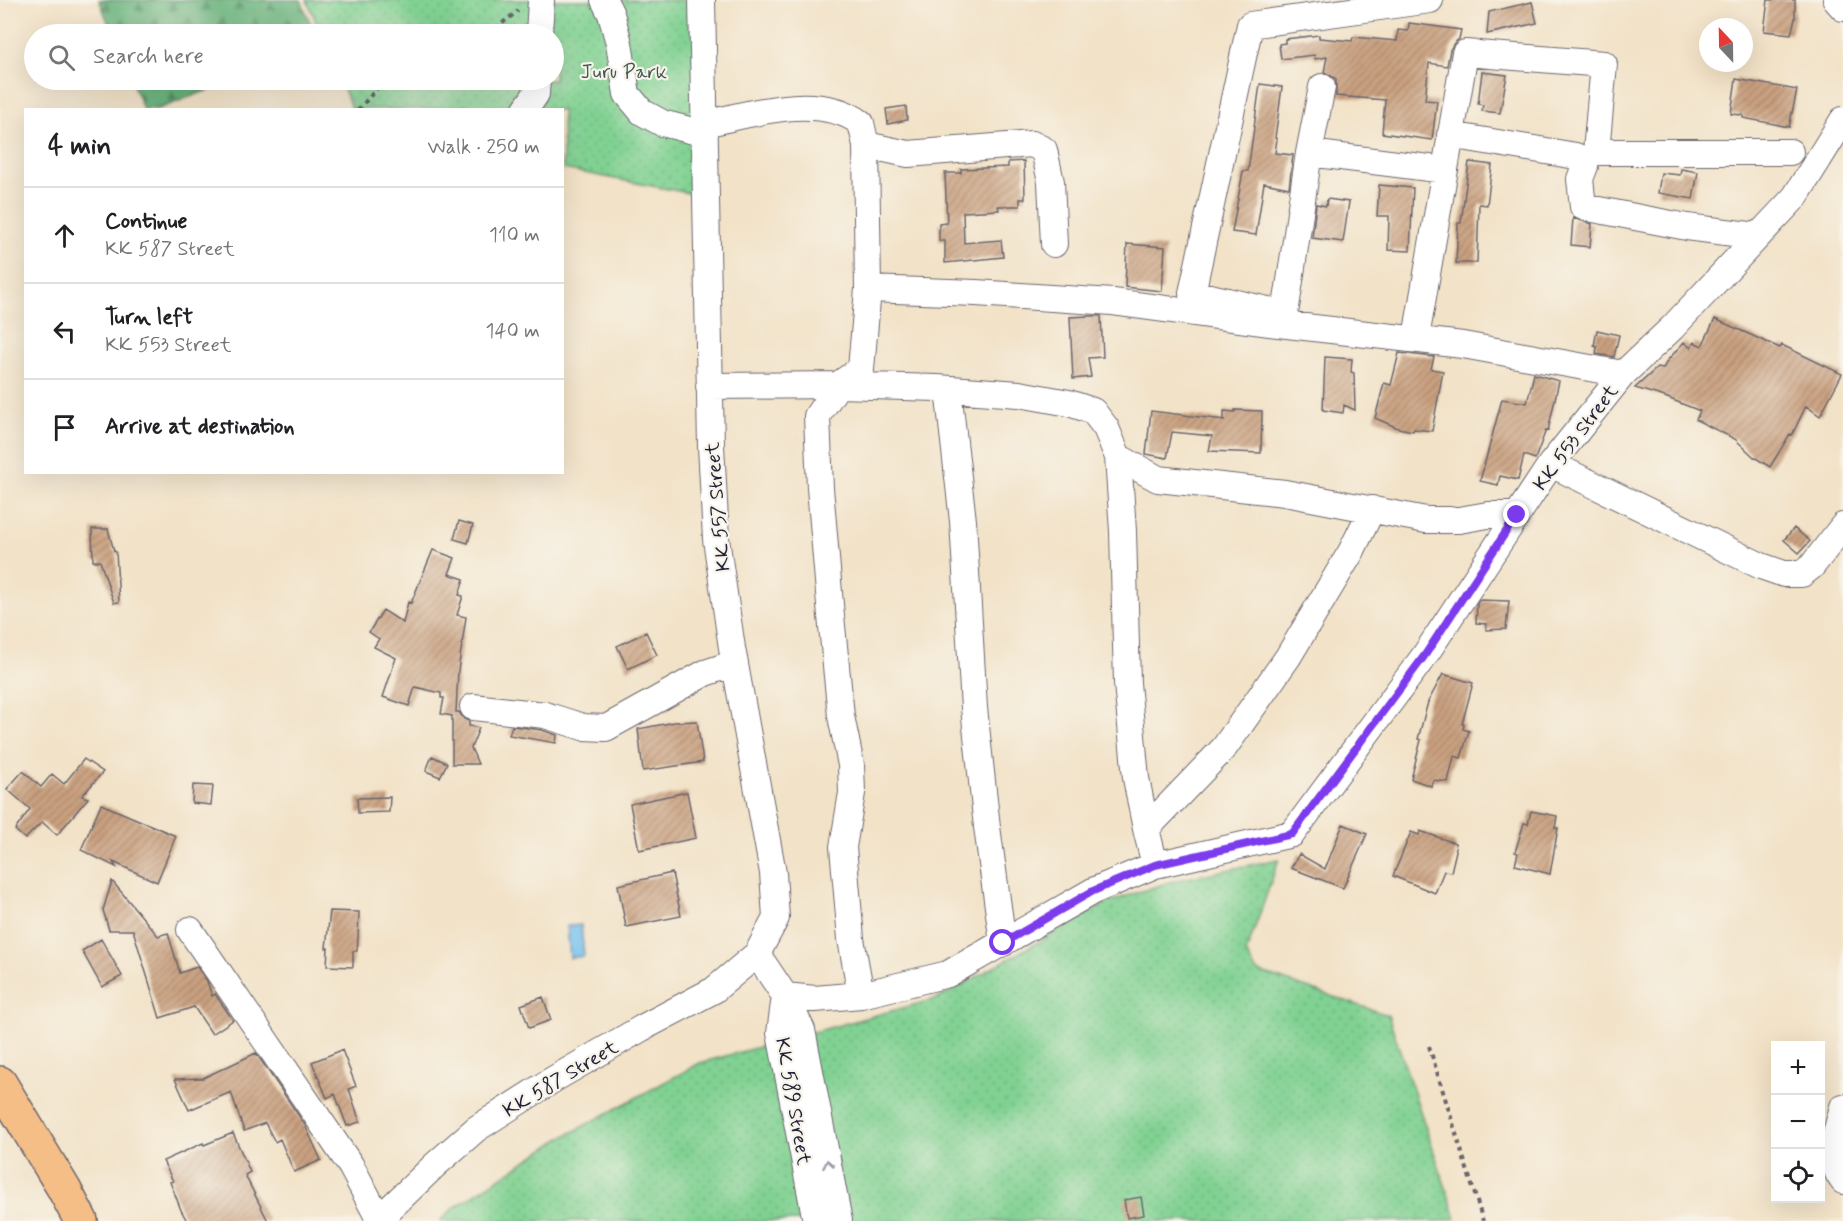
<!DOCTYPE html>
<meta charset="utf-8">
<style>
:root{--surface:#fff;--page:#f2f2f2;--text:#202124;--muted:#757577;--line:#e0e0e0}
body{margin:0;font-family:Mynerve,sans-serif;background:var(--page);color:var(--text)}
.controls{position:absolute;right:18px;bottom:18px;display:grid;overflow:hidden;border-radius:0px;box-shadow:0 6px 24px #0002}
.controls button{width:54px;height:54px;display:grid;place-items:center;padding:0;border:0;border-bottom:2px solid var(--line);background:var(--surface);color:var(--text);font:30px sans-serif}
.compass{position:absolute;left:1699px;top:18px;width:54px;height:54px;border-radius:50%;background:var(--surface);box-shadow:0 6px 24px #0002;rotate:338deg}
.stop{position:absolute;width:18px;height:18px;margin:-14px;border:4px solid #7c3aed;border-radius:50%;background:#fff}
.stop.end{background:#7c3aed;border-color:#fff;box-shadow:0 2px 6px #0008}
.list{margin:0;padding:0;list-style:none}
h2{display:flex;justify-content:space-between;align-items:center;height:78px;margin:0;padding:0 24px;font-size:26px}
h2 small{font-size:20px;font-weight:400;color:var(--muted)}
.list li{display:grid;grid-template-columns:39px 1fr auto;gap:18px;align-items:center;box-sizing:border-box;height:96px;padding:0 24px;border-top:2px solid var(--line)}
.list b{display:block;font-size:22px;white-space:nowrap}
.list p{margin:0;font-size:20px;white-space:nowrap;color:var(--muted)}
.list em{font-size:20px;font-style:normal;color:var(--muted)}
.icon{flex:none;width:33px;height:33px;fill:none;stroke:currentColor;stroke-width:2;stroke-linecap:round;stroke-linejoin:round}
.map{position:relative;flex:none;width:1843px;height:1221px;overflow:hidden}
.search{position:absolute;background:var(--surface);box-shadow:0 6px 24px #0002;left:24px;top:24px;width:540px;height:66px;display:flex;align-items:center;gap:15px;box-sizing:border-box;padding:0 21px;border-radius:33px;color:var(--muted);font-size:22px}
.panel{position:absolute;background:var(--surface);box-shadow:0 6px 24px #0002;left:24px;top:108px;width:540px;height:366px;border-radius:0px}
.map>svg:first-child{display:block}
</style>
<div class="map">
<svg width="1843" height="1221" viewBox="0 0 1843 1221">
<defs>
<pattern id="forest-firs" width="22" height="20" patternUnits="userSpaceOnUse" patternTransform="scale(1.5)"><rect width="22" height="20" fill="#68b37c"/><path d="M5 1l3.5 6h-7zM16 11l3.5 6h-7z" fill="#559167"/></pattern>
<pattern id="park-dots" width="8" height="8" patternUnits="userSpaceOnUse" patternTransform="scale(1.5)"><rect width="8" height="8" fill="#80d192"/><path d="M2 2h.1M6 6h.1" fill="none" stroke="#6eb37f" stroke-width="1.8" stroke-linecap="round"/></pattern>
<pattern id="building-hatch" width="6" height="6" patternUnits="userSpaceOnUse" patternTransform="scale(1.5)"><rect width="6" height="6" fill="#caa180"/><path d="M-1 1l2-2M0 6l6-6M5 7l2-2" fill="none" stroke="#a4836a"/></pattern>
</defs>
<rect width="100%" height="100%" fill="#f7f3e8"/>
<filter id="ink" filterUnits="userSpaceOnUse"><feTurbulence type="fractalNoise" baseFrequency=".0167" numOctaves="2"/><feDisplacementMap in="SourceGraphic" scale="12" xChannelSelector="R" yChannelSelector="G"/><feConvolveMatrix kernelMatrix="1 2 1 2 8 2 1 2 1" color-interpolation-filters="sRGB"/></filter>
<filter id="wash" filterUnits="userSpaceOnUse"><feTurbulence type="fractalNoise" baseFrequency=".008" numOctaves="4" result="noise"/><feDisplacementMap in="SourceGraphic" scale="24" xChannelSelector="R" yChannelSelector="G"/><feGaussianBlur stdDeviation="1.35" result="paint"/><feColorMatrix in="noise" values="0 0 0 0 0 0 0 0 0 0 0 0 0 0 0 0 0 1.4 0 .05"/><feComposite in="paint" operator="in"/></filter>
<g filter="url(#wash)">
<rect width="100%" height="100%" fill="#f2e2c7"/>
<path fill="url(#forest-firs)" stroke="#456a5c" stroke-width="1.5" d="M99 0H301L315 34H113Z
M131 80H235L158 109H143Z"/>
<path fill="url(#park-dots)" stroke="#517a66" stroke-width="1.5" d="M307 0H696L694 194 563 169 562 110 352 109 340 80H554V34H321Z
M1279 859 1246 953 1256 971 1388 1015 1456 1218 1442 1221H440L455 1207 558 1140 700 1063 939 998 1109 902 1169 882Z"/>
<path fill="#73c0ed" stroke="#4a7194" stroke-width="1.5" d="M581 925 584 956 570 958 567 926Z"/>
<g id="blocks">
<path fill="url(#building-hatch)" d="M1768 0H1795V19L1791 34 1764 31Z
M1532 2 1537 23 1487 34 1489 12Z
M1409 23 1461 30 1459 39 1454 43 1450 50 1447 66 1429 63 1425 100 1437 101 1432 140 1382 133 1385 100 1336 96V79L1324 72 1327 57 1315 59 1314 55 1281 59 1279 44 1285 43V39L1319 35V38L1352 41 1353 37 1397 41 1398 30 1408 31Z
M1482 72 1507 75 1500 113 1482 111 1483 105 1478 104Z
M1736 79 1797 90 1789 127 1743 118V115L1731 114Z
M1260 84 1282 87 1275 138 1277 139 1275 153 1293 155 1289 188 1264 183 1256 235 1232 232 1243 171H1248Z
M906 106 907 120 888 124 886 109Z
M1024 161 1025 199H1020V206H998L999 210 963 212 964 243 1001 240 1003 257 945 263V241H939V224L947 223 945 173H961V169L1008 167V162Z
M1469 162 1492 165 1487 205 1479 204 1477 263H1456L1458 223H1461Z
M1681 169 1698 172 1693 199 1658 193 1661 173 1680 175Z
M1379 185 1413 188 1410 251 1388 250 1389 216H1377Z
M1327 199 1349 202 1343 242 1312 238 1316 204 1326 206Z
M1573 218 1592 224 1590 247 1571 245Z
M1127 244 1165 247 1162 291 1125 287Z
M1090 316H1101L1103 357 1088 358 1091 377 1073 379 1070 317Z
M1715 319 1780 348 1782 345 1842 374 1820 416 1806 406 1792 435 1790 434 1770 467 1754 457 1735 439 1696 420 1700 411 1665 397 1635 388 1657 368 1663 369 1667 361 1684 342 1691 348 1694 342 1702 346Z
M1597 330 1619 335 1614 357 1596 354 1597 347 1594 346Z
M1399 353 1434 357 1431 369 1443 371 1432 431 1414 429 1413 431 1398 428 1375 418 1384 383 1391 385Z
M1325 357 1352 359 1351 372 1354 373 1355 410 1344 405 1343 413 1323 410Z
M1534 374 1559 381 1548 431 1546 430 1535 459 1524 455 1518 480 1500 476 1498 485 1480 481 1502 399 1527 403Z
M1235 410 1262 411 1261 453 1209 451 1212 436 1172 432 1167 458 1146 454 1151 411 1224 420V411L1235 412Z
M459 521 473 525 468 543 454 539Z
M1794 528 1810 541 1799 553 1784 540Z
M92 529H108L114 551 116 552 119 602 114 603 100 561H93Z
M433 550 455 558 449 574 464 579 459 595 463 596 457 615 466 617 458 671 456 712H459L464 719 469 721V726L479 728 471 748 478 764H452V716L441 714 444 698H441V693L415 687 409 706 383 697 396 658 374 647 379 639 369 632 383 610 403 623 408 602 411 603Z
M1479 600 1509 601 1506 629 1486 630V624L1476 623 1477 603Z
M646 632 657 655 628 669 617 646Z
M1443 674 1473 683 1462 724H1464L1463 729 1469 731 1461 758 1454 756 1448 782 1433 780 1431 786 1411 779 1421 740 1418 739 1428 702Z
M697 721 703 762 643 771 638 729 675 722Z
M512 726 542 730 557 735 556 743 509 735Z
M432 756 447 763 440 777 426 771Z
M84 759 103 772 82 796 88 798 57 835 42 822 25 839 15 830 30 809 7 789 23 771 41 787 52 774 64 784Z
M193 785 213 786 211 805 192 803Z
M687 792 696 838 639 850 630 804Z
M390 797 389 812 358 813 357 798Z
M101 804 176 836 157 882 113 862 116 867 81 850Z
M1531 811 1557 816 1555 828H1558L1550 874 1515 865 1518 853 1515 852 1524 823 1528 824Z
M1343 824 1367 834 1343 888 1291 868 1299 854 1325 869Z
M1420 831 1455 843 1456 851 1451 872 1444 871 1435 893 1393 876 1411 832 1419 835Z
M672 873 681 916 626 927 618 885Z
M112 881 158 936 168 933 180 973 197 967 207 981 212 996 215 994 233 1020 212 1034 194 1007 160 1018 133 930H109L103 910Z
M330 911 359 912 358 938 357 951H353V967L327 966 328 948H326Z
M101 939 122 976 102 987 82 951Z
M543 997 551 1020 529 1028 521 1005Z
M342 1050 356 1086 349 1089 360 1122 347 1126 335 1094 327 1098 312 1062Z
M256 1053 305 1125 321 1160 294 1172 280 1139 275 1142 265 1123 244 1131 231 1092 189 1110 175 1079 203 1078Z
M233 1133 250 1172 245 1175 268 1221H187L181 1210 170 1182 173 1181 163 1161 203 1143 204 1145Z
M1141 1197 1144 1215 1127 1218 1124 1200Z"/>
</g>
</g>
<g filter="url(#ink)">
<use href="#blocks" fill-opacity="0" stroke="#6b656c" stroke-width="1.5"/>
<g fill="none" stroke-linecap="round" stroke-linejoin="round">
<defs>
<path id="minor" d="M604 0 611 14 619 43 627 94 642 112 662 123 705 134
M1836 0 1843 8
M539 34 541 0
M1322 87 1309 153 1285 314 1192 293 1250 25 1430 0
M525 110 536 94 537 80
M705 124C752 113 820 92 861 123L866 145 868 289 861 369 838 385 709 386
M1450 135 1576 156 1585 166 1580 179 1583 207 1687 227 1757 236
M866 145 908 154 1032 144 1044 150 1051 182 1054 244
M1309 153 1445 170
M868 289 976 293 1113 302 1270 323 1463 345 1623 374
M1418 326 1465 53 1604 64 1596 152H1790
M948 389 963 521 974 708 987 827 1003 943
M1118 457 1123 531 1127 683 1136 778 1146 829
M1551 464 1761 566 1784 574H1802L1812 566 1843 526
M473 707 545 715 583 727 606 728 705 673 735 663
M1155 865 1146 829 1224 748 1288 657 1351 552 1372 509
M190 930 351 1166 379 1219
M757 954 785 996 802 1030 839 1221
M861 995 851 939 843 847 852 793 851 765 841 716 831 616 820 488 817 416 838 385 937 388 1019 394 1069 403 1093 411 1106 428 1118 457 1158 479 1285 493 1426 520H1459L1488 515H1517
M785 996 815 999 861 995 948 974 1093 891 1155 865 1292 834 1425 655 1551 464 1623 374 1672 328 1795 197 1843 120
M785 996 780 1033 816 1221
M1843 1107C1837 1131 1825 1159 1843 1181
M377 1221 435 1165 476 1129 554 1079 642 1028 714 990 757 954 776 918 773 873 732 648 716 539 711 446 702 0"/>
<path id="major" d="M0 1083 64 1189 81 1221"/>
</defs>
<use href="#minor" stroke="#6b656c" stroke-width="28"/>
<use href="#major" stroke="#6b656c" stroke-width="36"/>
<path stroke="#6b656c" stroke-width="4" stroke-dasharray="4.5 4.5" stroke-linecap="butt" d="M488 34 518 11
M358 110 380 85 415 80
M1429 1046 1483 1221"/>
<use href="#minor" stroke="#fff" stroke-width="26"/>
<use href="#major" stroke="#f6be87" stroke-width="33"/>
</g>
<defs><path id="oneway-chevron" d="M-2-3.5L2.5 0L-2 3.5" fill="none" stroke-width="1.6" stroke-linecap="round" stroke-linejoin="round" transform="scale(1.5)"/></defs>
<use stroke="#9c9ca7" href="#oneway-chevron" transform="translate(828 1164) rotate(-101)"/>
</g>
<g fill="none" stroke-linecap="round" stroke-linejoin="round" filter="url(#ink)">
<path stroke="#7c3aed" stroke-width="8" d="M1003 943 1093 891 1155 865 1292 834 1425 655 1517 515"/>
</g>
<g text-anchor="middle" stroke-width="4.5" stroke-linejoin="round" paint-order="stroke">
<g font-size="20" fill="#3e5755" stroke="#f7f3e8">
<text x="624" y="78">Juru Park</text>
</g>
<g font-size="20" fill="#22223b" stroke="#f7f3e8">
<text transform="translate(1575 437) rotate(-53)" y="7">KK 553 Street</text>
<text transform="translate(717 507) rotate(-95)" y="7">KK 557 Street</text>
<text transform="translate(560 1078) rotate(-31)" y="7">KK 587 Street</text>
<text transform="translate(794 1101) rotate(80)" y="7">KK 589 Street</text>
</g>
</g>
</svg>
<div class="controls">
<button>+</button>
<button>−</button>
<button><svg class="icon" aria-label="locate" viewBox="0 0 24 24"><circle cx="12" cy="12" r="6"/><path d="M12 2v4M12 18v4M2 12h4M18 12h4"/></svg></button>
</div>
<svg class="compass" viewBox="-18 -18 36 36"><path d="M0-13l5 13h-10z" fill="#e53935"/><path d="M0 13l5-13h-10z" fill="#757577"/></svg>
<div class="stop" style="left:1003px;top:943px"></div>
<div class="stop end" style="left:1517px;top:515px"></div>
<div class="search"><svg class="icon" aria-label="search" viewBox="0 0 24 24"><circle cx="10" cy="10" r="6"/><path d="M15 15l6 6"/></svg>Search here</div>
<section class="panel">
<h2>4 min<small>Walk · 250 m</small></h2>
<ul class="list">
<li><svg class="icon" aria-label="ahead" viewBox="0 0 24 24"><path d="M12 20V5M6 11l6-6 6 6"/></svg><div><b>Continue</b><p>KK 587 Street</p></div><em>110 m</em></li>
<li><svg class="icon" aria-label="left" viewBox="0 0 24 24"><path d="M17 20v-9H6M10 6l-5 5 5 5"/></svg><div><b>Turn left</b><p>KK 553 Street</p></div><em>140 m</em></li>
<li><svg class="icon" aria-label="arrive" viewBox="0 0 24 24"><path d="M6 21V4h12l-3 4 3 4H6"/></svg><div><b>Arrive at destination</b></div></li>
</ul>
</section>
</div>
